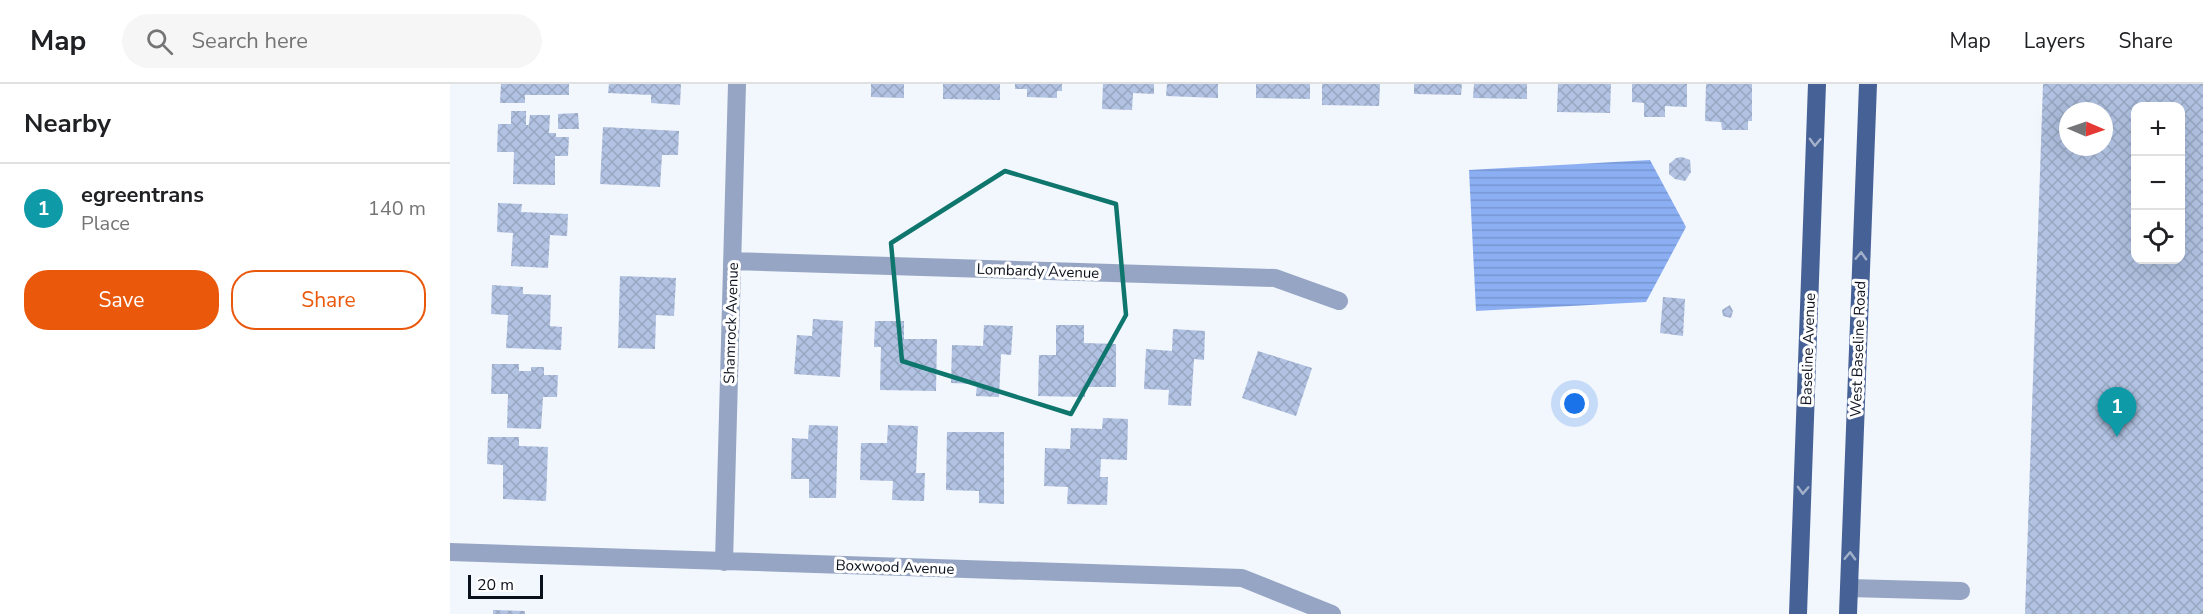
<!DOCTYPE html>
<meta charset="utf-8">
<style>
:root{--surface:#fff;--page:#f6f6f6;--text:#202124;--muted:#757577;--line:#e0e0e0;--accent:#ea580c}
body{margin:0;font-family:"Nunito Sans",sans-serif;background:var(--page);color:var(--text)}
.controls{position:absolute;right:18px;top:18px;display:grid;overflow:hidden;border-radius:12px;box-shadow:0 6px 24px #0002}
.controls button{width:54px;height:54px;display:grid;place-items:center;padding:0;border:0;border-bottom:2px solid var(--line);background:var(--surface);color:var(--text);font:30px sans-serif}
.compass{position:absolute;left:1609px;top:18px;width:54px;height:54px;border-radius:50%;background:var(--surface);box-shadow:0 6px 24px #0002;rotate:92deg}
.scale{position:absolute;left:18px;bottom:15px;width:75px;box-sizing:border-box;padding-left:6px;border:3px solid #0b111c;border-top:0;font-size:16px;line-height:21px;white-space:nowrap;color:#0b111c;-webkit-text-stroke:4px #fff;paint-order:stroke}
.you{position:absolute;left:1125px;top:320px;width:21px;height:21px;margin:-15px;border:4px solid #fff;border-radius:50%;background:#1a73e8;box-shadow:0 0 0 9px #1a73e833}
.badge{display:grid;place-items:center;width:39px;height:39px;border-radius:50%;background:var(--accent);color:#fff;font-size:20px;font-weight:700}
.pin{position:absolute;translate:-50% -50px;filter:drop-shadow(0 2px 3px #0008)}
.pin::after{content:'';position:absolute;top:32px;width:21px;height:18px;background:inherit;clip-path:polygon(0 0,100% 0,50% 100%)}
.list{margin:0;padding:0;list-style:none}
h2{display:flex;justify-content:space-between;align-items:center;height:78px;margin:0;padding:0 24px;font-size:26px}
h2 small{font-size:20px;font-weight:400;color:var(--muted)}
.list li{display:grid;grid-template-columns:39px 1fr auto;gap:18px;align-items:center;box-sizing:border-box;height:90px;padding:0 24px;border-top:2px solid var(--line)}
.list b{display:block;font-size:22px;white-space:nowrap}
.list p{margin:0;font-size:20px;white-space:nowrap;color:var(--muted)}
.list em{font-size:20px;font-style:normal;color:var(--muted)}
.actions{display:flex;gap:12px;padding:18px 24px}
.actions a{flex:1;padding:14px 0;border:2px solid var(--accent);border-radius:24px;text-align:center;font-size:21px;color:var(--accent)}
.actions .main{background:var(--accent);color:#fff}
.icon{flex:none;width:33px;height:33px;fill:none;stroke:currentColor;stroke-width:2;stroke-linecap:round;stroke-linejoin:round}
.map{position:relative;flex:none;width:1753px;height:530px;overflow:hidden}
header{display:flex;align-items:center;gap:36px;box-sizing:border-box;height:84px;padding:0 30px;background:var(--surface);border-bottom:2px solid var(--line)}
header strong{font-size:28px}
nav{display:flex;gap:33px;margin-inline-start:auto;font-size:21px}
.search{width:420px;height:54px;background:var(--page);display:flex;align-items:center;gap:15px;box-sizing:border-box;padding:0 21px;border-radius:33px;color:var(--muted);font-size:22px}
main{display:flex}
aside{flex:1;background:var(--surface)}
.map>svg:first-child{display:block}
</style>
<header>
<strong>Map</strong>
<div class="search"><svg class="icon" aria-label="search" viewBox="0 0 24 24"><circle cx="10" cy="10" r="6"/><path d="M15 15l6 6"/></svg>Search here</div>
<nav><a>Map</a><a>Layers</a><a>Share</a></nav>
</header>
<main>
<aside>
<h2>Nearby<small></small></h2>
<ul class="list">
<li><span class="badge" style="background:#0f9aa8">1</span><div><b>egreentrans</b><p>Place</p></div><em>140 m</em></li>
</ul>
<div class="actions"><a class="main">Save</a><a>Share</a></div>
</aside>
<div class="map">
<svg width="1753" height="530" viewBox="0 0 1753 530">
<defs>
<pattern id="water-rules" width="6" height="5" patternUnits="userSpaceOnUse" patternTransform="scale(1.5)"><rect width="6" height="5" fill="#8caff4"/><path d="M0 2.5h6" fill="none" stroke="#7796d1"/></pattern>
<pattern id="building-cross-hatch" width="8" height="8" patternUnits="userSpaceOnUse" patternTransform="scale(1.5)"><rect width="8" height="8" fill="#b1c2e2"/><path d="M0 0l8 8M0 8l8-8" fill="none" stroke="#97a6c1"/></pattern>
</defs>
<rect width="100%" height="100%" fill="#f2f6fd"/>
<path fill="url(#water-rules)" d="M1200 76 1236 143 1196 218 1026 227 1019 86Z"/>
<path fill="url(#building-cross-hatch)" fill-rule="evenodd" d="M51 0H119V11H75V19H50Z
M159 0H231L230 21 201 19V11L158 9Z
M421 0H454V14L421 13Z
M493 0H550V16L493 15Z
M565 0H612V7H607V14L577 13V5H565Z
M653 0H704V10L683 9 682 26 652 25Z
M717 0H768V14L716 12Z
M806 0H860V15L806 14Z
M872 0H930L929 22 872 21Z
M964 0H1012L1011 11 964 10Z
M1024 0H1077V15L1023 14Z
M1108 0H1161L1160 29 1107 28Z
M1182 0H1237V23L1215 22V33H1194V19L1182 18Z
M1256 0H1302V37H1298V46H1272L1271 38 1255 37Z
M1593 0H1753V530H1575ZM1686 22H1730V176H1686ZM1618 27H1654V63H1618Z
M61 27H76V41H79L78 46 80 31H100L99 49H106V53H119L118 72H105V101L63 100 64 68H47L48 40H61Z
M128 29 129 45H108V30Z
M153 43 229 47 228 71H212L210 103 150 100Z
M1232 73 1240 76 1241 88 1235 97 1225 95 1219 90V80L1226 74Z
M48 119 72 120 71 128 118 130 117 152 100 151 98 184 61 182 63 149 47 148Z
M170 192 226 194 224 232 206 231 205 265 168 264Z
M42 201 73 203V210L101 211 100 242 112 243 111 266 56 264 58 231 41 230Z
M1213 213 1235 215 1233 252 1210 249Z
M1280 221 1283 227 1281 234 1273 232 1272 226Z
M363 235 393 237 390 293 344 290 347 251 362 252Z
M425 237H454V255H487L486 307 430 306 431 263H424Z
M534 241 563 242 561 271 551 270 549 313 526 312 527 300 501 299 502 261 533 262Z
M606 241H634V259L666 260V303H635V313L588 312 589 271H606Z
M723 245 755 247 754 276 744 275 741 322 718 321 719 306 694 305 696 265 722 267Z
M808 267 862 284 846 332 792 314Z
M42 280H69V287H81V283H94V291H108L107 313H93L91 345 57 344 58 310H41Z
M653 334 678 335 677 376 651 375 650 393H658L657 421 617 420 618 403 594 402 595 364 620 365 621 344 652 345Z
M359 341 388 342 386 414H359V395H341L342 354 358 355Z
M438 341 468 342 466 389H475L474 417 442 416 443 397 410 396 411 359H437Z
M497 348H554V420L529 419V407L496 406Z
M38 353H69V362L98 363 96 417 53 415V381L37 380Z
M43 526 75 527V530H43Z"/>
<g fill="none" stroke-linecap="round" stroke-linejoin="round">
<path stroke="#95a5c3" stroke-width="18" d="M282 177 825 194 889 217
M0 468 792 494 882 530
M274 478 287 0
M1399 504 1511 507"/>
<path stroke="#466195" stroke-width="18" d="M1348 530 1367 0
M1398 530 1418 0"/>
</g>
<defs><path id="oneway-chevron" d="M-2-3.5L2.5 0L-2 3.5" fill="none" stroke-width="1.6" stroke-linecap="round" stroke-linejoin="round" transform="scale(1.5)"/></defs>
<g stroke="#a2b0ca">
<use href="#oneway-chevron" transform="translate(1365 58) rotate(92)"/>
<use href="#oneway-chevron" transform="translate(1411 172) rotate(-88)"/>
<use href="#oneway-chevron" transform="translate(1353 406) rotate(92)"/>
<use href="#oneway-chevron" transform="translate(1400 472) rotate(-88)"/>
</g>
<path fill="none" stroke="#0f766e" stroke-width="4.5" stroke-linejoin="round" d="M555 87 666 120 676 231 621 330 452 277 441 159Z"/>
<g text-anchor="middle" stroke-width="6" stroke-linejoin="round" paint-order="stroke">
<g font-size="15" fill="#0b111c" stroke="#fff">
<text transform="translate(588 187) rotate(2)" y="5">Lombardy Avenue</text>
<text transform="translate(281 239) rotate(-88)" y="5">Shamrock Avenue</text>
<text transform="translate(1358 265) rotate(-88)" y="5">Baseline Avenue</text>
<text transform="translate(1408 265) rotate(-88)" y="5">West Baseline Road</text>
<text transform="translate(445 483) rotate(2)" y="5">Boxwood Avenue</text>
</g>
</g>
</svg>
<div class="controls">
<button>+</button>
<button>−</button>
<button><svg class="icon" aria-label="locate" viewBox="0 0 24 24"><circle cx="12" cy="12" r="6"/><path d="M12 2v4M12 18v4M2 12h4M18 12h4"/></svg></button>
</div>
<svg class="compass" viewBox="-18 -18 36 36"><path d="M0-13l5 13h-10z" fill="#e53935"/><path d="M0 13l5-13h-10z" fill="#757577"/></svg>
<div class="scale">20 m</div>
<div class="you"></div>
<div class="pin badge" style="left:1667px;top:353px;background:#0f9aa8">1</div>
</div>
</main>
